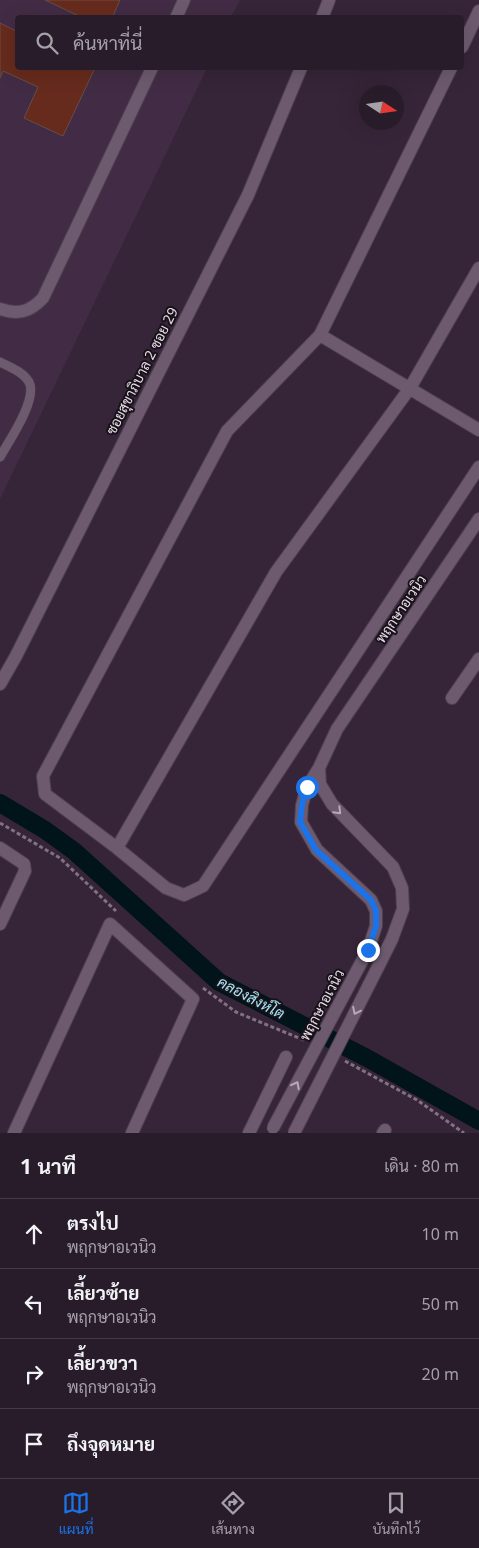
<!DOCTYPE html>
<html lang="th">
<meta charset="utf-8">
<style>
:root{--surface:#281c2a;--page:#302532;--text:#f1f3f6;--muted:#a5a1a8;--line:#443a47;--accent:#1a73e8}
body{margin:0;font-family:"Noto Sans",Sarabun,sans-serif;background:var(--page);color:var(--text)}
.compass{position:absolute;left:359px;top:85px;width:45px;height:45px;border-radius:50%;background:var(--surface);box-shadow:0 5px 20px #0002;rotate:102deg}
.stop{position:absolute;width:15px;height:15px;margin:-11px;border:4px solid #1a73e8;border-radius:50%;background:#fff}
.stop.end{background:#1a73e8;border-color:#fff;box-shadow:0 1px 5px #0008}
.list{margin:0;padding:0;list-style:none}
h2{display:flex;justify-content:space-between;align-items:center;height:65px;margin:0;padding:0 20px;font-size:21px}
h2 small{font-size:16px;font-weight:400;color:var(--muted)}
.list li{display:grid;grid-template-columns:32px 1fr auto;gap:15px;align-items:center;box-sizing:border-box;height:70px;padding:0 20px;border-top:1px solid var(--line)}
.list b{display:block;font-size:19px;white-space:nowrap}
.list p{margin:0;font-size:16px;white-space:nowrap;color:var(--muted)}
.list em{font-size:16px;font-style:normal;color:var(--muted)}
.icon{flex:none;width:28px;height:28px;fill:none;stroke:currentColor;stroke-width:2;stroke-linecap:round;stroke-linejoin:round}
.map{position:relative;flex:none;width:479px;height:1133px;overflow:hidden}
.search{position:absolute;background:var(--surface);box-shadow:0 5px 20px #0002;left:15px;right:15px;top:15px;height:55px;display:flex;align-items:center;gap:12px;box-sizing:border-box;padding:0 18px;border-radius:5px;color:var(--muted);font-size:19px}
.sheet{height:345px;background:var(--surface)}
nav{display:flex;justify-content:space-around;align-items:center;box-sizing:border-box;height:70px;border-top:1px solid var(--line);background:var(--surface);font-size:14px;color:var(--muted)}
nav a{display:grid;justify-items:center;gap:2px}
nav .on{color:var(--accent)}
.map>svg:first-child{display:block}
</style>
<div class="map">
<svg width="479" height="1133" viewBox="0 0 479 1133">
<rect width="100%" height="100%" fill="#362538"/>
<path fill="#422c45" d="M0 0H240L231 17 18 18V68H207L0 499Z"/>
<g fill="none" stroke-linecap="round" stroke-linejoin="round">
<path stroke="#001419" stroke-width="18" d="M0 803 45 830 74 851 219 982 367 1058 479 1121"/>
</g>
<path fill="#662b1d" stroke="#694c45" d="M45 0H120L112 18H83Z
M0 23 18 32V68H95L63 136 24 118 38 87 3 71 0 78Z"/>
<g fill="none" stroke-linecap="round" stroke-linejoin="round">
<defs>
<path id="lane" d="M0 362C10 367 23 372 29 382 38 399 9 441 0 457"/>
<path id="street" d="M176 18 184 0
M322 18 329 0
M462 47 479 11
M451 68 320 335 227 431 43 776 45 794 117 848 166 888 184 895 203 886 479 467
M0 309C18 315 30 312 43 298L152 68
M320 335 479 430
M0 684 16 656 248 195 301 68
M452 698 479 659
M0 848 24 864 25 871 0 924
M117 848 276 572 410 388 479 268
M14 1133 110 924 193 999 132 1133
M249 1133 286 1057
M383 1133 385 1130"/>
<path id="secondary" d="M319 768 320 784 332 804 393 867 402 888 403 909 392 939 378 967
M362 961 368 950 376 926V911L371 900 317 850 301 822 302 805 307 787 319 768 337 729 479 519"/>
</defs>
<use href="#lane" stroke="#4e404f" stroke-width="10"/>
<use href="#street" stroke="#4e404f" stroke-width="14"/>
<use href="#secondary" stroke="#4e404f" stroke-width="14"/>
<path stroke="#817283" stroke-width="3" stroke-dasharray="4 2.5" stroke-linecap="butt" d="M0 823 60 858 116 911
M203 988 236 1012 306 1041
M345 1061 417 1100 464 1133"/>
<use href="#lane" stroke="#6d5a6f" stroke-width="9"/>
<use href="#street" stroke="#6d5a6f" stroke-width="12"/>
<use href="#secondary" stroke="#6d5a6f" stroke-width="12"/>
<defs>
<path id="secondary-bridge" d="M273 1128 362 961
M294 1133 378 967"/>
</defs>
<use href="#secondary-bridge" stroke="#4e404f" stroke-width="14" stroke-linecap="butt"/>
<use href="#secondary-bridge" stroke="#6d5a6f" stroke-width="12"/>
</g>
<defs><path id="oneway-chevron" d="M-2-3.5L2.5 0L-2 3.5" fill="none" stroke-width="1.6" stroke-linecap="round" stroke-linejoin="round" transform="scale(1.25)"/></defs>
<g stroke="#b7a9b8">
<use href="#oneway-chevron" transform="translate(338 811) rotate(45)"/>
<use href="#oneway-chevron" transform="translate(356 1011) rotate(116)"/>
<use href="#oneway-chevron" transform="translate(296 1085) rotate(-62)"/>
</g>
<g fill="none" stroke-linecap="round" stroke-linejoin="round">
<path stroke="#1a73e8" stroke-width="6" d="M307 787 302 804 300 822 316 850 371 900 376 911V926L368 950"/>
</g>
<g text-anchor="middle" stroke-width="4" stroke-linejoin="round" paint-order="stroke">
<g font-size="14" fill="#e8dde9" stroke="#19121a">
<text transform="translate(142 371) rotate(-63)" y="5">ซอยสุขาภิบาล 2 ซอย 29</text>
<text transform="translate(401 609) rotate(-56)" y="5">พฤกษาอเวนิว</text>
<text transform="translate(322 1005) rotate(-62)" y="5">พฤกษาอเวนิว</text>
</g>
<g font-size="15" font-style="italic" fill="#a2e7f6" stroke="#19121a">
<text transform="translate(251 998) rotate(28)" y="5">คลองสิงห์โต</text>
</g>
</g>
</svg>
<svg class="compass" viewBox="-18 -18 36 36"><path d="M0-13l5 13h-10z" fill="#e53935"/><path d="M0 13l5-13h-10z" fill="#a5a1a8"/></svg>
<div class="stop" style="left:307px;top:787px"></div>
<div class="stop end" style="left:368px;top:950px"></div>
<div class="search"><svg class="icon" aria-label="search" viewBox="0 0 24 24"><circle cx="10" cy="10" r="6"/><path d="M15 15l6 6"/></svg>ค้นหาที่นี่</div>
</div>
<section class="sheet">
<h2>1 นาที<small>เดิน · 80 m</small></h2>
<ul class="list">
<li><svg class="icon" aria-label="ahead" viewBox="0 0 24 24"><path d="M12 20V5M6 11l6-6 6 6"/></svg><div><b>ตรงไป</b><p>พฤกษาอเวนิว</p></div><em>10 m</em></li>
<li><svg class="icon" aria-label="left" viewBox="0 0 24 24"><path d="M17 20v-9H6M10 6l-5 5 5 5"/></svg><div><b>เลี้ยวซ้าย</b><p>พฤกษาอเวนิว</p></div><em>50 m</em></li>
<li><svg class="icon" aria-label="right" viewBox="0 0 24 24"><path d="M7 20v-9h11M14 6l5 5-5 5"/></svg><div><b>เลี้ยวขวา</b><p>พฤกษาอเวนิว</p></div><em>20 m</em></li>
<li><svg class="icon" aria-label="arrive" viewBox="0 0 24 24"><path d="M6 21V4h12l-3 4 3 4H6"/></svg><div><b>ถึงจุดหมาย</b></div></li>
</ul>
</section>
<nav>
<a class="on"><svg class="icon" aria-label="map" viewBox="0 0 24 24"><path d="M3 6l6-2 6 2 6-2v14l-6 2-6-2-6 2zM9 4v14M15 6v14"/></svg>แผนที่</a>
<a><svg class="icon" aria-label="directions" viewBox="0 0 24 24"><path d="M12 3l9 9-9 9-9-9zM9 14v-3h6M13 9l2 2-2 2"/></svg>เส้นทาง</a>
<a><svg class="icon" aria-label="saved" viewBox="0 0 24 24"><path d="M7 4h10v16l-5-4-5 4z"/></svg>บันทึกไว้</a>
</nav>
